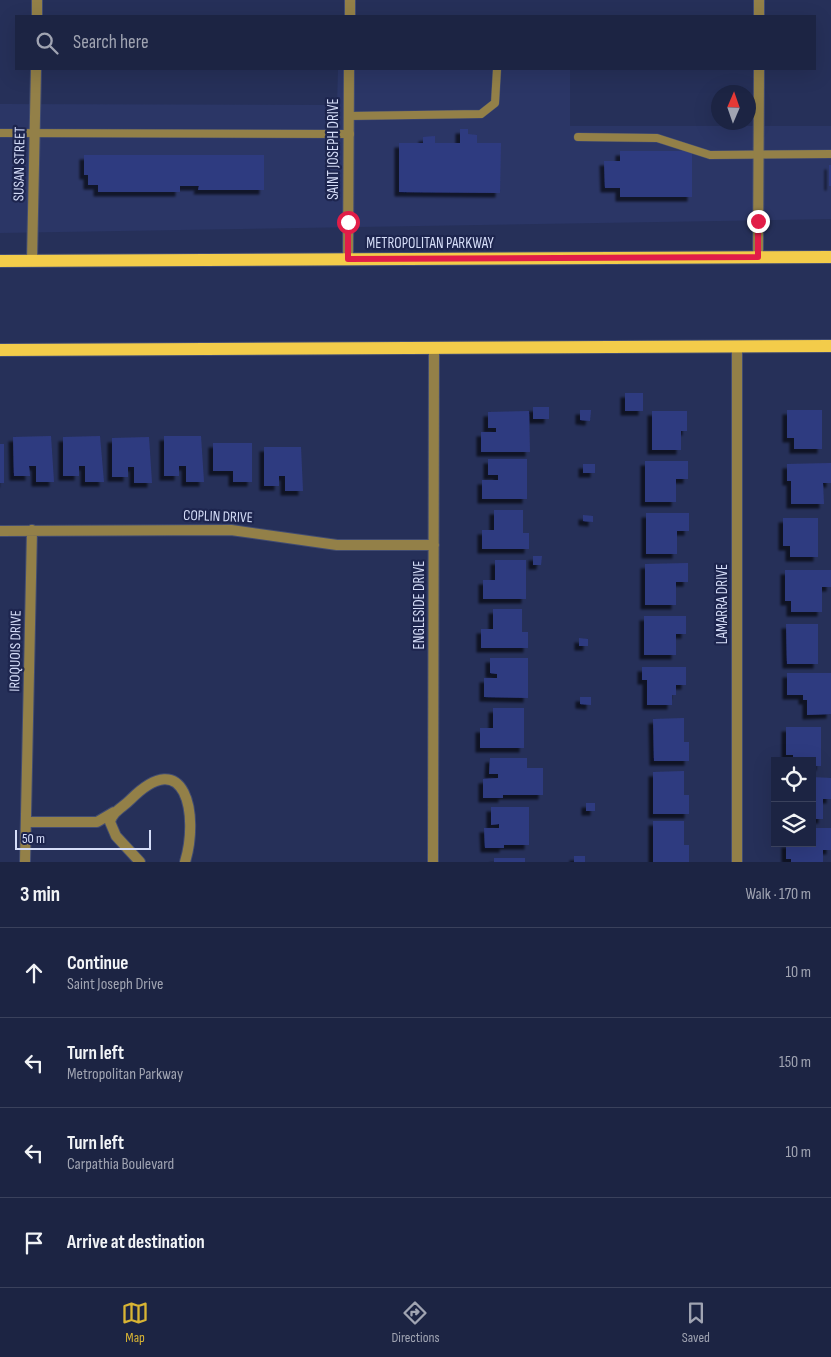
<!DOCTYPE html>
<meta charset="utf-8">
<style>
:root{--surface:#1c2443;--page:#29304e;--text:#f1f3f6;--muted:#a0a4b2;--line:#3a415c;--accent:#d8b434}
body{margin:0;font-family:"Sofia Sans Condensed",sans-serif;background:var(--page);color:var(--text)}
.controls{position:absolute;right:15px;bottom:15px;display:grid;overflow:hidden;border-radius:0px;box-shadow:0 5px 20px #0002}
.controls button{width:45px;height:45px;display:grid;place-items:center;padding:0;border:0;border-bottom:1px solid var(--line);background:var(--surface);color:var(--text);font:25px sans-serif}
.compass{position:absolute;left:711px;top:85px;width:45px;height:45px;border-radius:50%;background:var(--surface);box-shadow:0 5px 20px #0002;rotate:2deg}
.scale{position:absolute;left:15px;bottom:12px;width:136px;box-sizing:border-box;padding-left:5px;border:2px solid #d5ddf8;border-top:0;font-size:14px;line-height:18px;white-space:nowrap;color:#d5ddf8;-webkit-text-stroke:4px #1d254e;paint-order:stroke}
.stop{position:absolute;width:15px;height:15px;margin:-11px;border:4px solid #e11d48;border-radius:50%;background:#fff}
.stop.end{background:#e11d48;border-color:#fff;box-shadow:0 1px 5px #0008}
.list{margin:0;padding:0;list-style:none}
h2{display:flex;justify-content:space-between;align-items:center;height:65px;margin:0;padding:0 20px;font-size:21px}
h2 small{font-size:16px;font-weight:400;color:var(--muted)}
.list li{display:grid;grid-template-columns:32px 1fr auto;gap:15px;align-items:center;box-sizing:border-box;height:90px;padding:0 20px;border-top:1px solid var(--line)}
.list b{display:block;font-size:19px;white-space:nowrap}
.list p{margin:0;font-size:16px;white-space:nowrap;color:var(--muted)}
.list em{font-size:16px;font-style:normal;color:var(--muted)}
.icon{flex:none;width:28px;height:28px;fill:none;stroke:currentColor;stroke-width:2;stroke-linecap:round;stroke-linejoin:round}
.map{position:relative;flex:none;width:831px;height:862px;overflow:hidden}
.search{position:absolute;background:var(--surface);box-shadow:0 5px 20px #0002;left:15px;right:15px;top:15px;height:55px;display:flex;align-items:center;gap:12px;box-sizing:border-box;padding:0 18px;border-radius:0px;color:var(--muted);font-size:19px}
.sheet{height:425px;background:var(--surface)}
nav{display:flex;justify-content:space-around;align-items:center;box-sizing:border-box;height:70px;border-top:1px solid var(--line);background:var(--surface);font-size:14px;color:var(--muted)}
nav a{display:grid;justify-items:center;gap:2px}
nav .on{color:var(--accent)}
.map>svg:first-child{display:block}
</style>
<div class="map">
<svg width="831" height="862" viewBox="0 0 831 862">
<defs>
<filter id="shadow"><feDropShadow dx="-4.5" dy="4.5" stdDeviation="1" flood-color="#0009"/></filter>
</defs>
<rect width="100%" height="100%" fill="#263059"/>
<path fill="#2b3666" d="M338 69H570V126H831V219L0 233V104L337 105Z"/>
<path fill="#2f3b80" filter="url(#shadow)" d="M460 129H468V134L477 135V143H501L500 193 399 192V143H423V137L435 136V143H460Z
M620 151H692V197H620V188H605L604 161H620Z
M84 155H264V190H198L199 186H180V192H98V185H88V175H84Z
M829 165H831V186H829Z
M625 393H643V411H625Z
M533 407H549V419H533Z
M580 410H591L590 421 580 420Z
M787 410H822V449H794V438H787Z
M529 411 530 452H481V432H496V428H488V412Z
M652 411H687V431H681V450H652Z
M51 436 54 482H36V466H29L30 476H14L13 437Z
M100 436 104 482H85V466H79V476H63V437Z
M164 436H201L204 482H186V466H179V476H164Z
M149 437 152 483H134V467H128V477H112V438Z
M213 443H252V482H233V471H213Z
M0 444H4V483H0Z
M264 447H301L303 491H285V476H279V486H264Z
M488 459H527V499H482V480H498V475H488Z
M645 461H688V479H676V502H645Z
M831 463V483H823L824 504H791V481H787V464Z
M583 464H595V473H583Z
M494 510H523V533H529V549H482V530H494Z
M646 513H689V531H677V554H646Z
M583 515 593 516V522L583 521Z
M783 518H818V557H790V546H783Z
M533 556H542L541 565H533Z
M495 560H526V599H483V580H495Z
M688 563V582H676V605H645V564Z
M785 570H831V587H822V612H791V601H785Z
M493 609H522V632H528V648H481V629H493Z
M644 616H686V634H676V655H644Z
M786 624H818V664H787Z
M579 638 588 639V646H579Z
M490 658H528V698L484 697V678H497V674L490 673Z
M642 667H686V685H676V695H672V705H647V680H642Z
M787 673H831V714L807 715V700H803V695H787Z
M580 697H591V705L580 704Z
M493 708H524V748H480V728H493Z
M684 718V742H689V761H654L653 719Z
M786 727H821V766H812V761H793V755H786Z
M490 758H527V768H543V795H503V798H483V779L498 778V774H489Z
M684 771V795H689V814H653V772Z
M812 777 831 778V799H823V819H812Z
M586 803H595V811H586Z
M491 807H529V845H504V848H485L484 828H499V824L491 825Z
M653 821H684V845H689V862H653Z
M812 828H831V850H823V862H791V859H786V843H812Z
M574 856H585V862H574Z
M494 858H525V862H494Z"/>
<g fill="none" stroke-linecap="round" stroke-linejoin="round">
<defs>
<path id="service" d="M348 116 481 114 495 103 497 69
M0 133 350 134
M578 137 657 138 710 155 831 154"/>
<path id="minor" d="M37 16V0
M350 16V0
M759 16V0
M758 257 759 69
M348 259 349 69
M32 260 36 69
M737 346V862
M0 531 231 530 337 545H434
M26 822H97L114 812
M25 862 32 530
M140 862 116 836 110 822C113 811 122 808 130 800 186 743 199 816 185 862
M433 862 434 347"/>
<path id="primary" d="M0 261 831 257
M0 350 831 346"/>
</defs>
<use href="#service" stroke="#424c72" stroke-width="9"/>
<use href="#minor" stroke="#424c72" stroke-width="12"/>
<use href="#primary" stroke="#424c72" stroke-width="14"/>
<use href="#service" stroke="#938048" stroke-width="8"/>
<use href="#minor" stroke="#938048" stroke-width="10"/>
<use href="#primary" stroke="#f3cc4a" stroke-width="12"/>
</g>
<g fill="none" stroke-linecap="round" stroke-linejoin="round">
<path stroke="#e11d48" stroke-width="6" d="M348 222V259L758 257V221"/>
</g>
<g text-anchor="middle" stroke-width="4.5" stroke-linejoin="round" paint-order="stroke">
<g font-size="15" fill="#d5ddf8" stroke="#1d254e">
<text transform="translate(333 149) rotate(-90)" y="5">SAINT JOSEPH DRIVE</text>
<text transform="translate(19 164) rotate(-89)" y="5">SUSAN STREET</text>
<text x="430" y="248">METROPOLITAN PARKWAY</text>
<text transform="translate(218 516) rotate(2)" y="5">COPLIN DRIVE</text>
<text transform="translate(722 604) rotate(-90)" y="5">LAMARRA DRIVE</text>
<text transform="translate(419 605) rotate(-90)" y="5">ENGLESIDE DRIVE</text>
<text transform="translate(15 651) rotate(-89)" y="5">IROQUOIS DRIVE</text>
</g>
</g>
</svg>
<div class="controls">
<button><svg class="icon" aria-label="locate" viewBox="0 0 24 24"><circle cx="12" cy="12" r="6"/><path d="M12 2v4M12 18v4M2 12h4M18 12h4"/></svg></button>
<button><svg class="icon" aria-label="layers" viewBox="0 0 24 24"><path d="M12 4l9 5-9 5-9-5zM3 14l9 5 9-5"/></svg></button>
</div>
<svg class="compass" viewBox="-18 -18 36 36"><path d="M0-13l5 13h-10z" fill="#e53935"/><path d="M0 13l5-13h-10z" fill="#a0a4b2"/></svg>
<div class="scale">50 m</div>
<div class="stop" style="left:348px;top:222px"></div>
<div class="stop end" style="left:758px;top:221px"></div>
<div class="search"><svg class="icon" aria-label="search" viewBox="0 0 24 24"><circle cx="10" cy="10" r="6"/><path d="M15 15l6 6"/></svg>Search here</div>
</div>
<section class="sheet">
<h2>3 min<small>Walk · 170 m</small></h2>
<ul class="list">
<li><svg class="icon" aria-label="ahead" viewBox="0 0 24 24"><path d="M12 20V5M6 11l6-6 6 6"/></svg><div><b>Continue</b><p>Saint Joseph Drive</p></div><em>10 m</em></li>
<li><svg class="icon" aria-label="left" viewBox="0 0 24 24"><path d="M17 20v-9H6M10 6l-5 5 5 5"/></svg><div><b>Turn left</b><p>Metropolitan Parkway</p></div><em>150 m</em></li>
<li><svg class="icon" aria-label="left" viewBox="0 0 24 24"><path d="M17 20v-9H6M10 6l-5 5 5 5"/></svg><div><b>Turn left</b><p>Carpathia Boulevard</p></div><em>10 m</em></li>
<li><svg class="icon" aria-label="arrive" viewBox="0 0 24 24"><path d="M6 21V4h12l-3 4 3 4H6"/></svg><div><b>Arrive at destination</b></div></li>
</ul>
</section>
<nav>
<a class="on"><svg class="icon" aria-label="map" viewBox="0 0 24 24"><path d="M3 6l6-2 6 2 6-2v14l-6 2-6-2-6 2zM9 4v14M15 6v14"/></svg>Map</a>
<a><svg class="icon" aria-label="directions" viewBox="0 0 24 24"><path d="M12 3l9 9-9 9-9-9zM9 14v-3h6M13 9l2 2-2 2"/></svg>Directions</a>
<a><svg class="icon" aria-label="saved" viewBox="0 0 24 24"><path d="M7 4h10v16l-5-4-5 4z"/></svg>Saved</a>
</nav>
